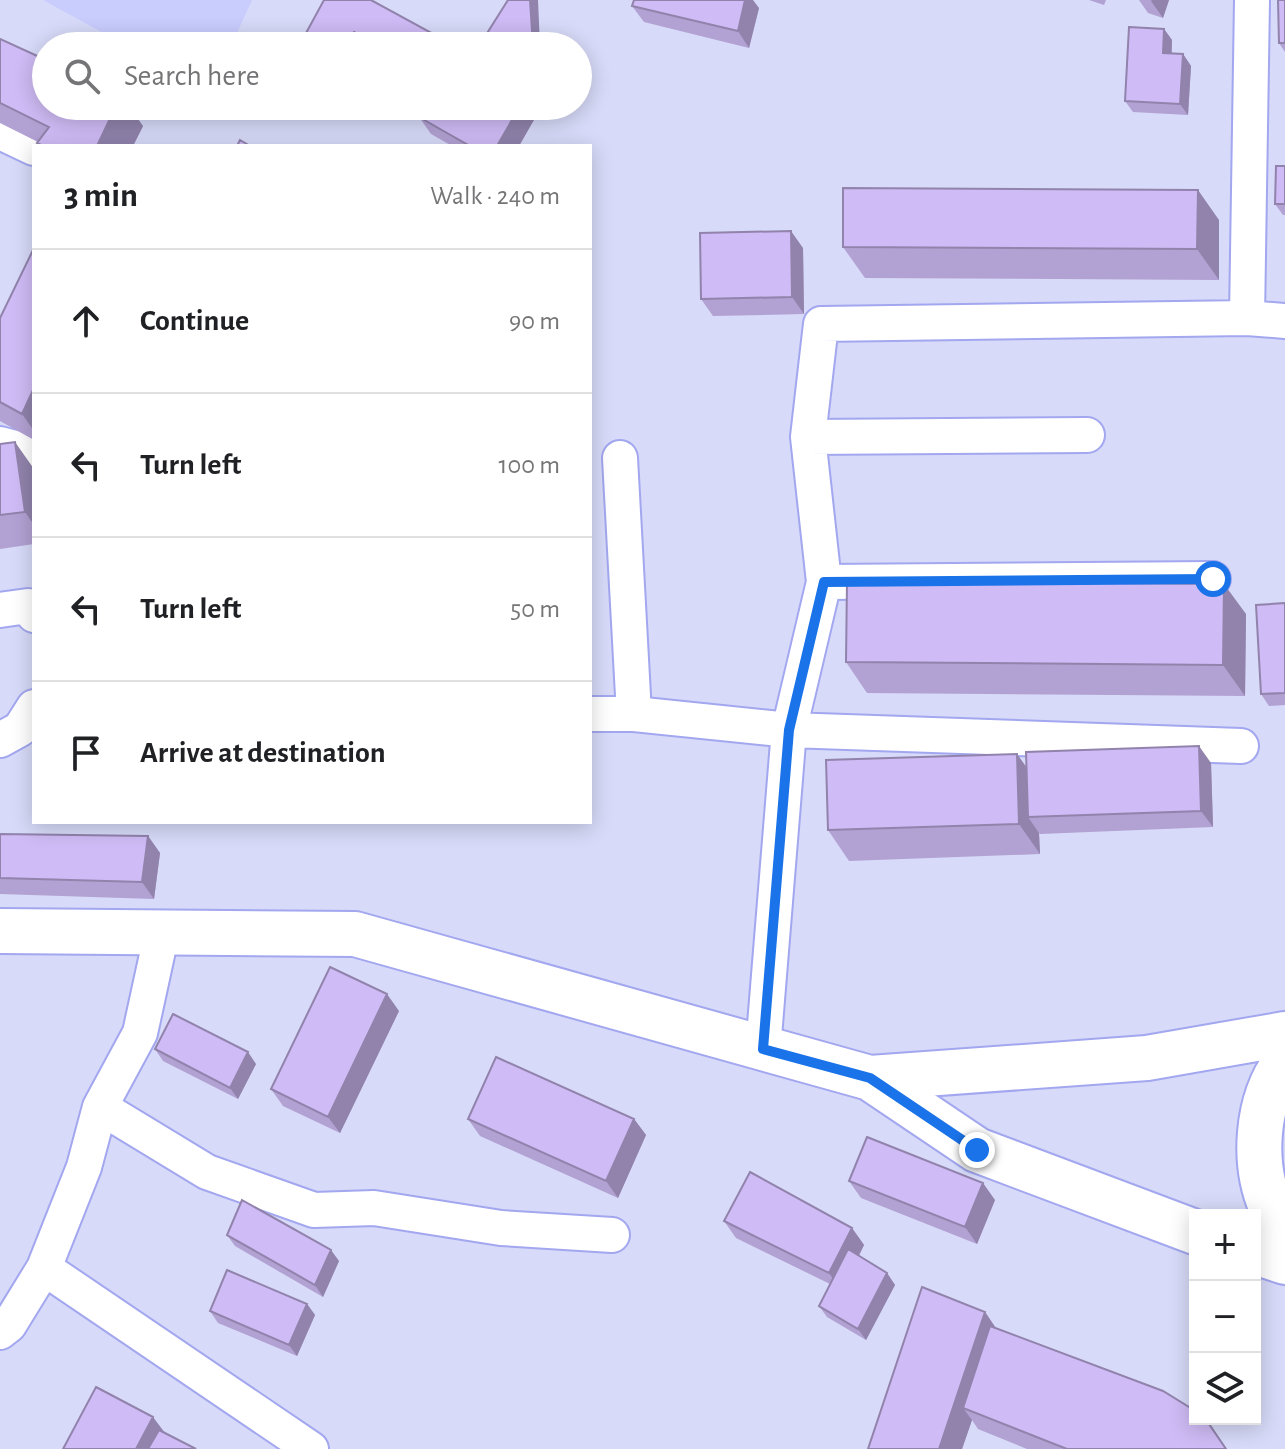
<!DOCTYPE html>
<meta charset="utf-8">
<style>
:root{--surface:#fff;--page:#f6f6f6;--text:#202124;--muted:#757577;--line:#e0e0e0}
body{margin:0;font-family:"Alegreya Sans",sans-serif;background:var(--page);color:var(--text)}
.controls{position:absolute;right:24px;bottom:24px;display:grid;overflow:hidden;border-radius:0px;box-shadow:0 4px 20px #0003}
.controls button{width:72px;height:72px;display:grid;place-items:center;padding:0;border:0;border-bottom:2px solid var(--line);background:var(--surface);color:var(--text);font:40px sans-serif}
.stop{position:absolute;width:24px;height:24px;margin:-18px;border:6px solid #1a73e8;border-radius:50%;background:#fff}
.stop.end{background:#1a73e8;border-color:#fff;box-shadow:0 2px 8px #0008}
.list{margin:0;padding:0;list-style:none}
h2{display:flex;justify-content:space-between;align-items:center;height:104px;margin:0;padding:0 32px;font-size:34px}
h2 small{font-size:26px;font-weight:400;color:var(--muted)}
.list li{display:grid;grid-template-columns:52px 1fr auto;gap:24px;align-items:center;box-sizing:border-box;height:144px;padding:0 32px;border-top:2px solid var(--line)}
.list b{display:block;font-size:30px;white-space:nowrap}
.list em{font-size:26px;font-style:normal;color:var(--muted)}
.icon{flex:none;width:44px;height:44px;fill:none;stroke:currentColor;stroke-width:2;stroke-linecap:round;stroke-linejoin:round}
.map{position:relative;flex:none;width:1285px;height:1449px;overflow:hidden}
.search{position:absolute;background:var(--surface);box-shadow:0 4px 20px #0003;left:32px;top:32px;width:560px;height:88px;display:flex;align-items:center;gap:20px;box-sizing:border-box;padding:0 28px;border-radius:44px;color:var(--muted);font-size:30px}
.panel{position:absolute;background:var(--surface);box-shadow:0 4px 20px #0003;left:32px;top:144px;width:560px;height:680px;border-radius:0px}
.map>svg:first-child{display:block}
</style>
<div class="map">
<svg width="1285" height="1449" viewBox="0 0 1285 1449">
<rect width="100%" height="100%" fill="#d7daf8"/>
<path fill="#c9cdfe" d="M43 0H252L231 46H127Z"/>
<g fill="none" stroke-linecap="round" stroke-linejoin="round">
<defs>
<path id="street" d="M1252 0 1247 318 1285 321
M0 132 34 148
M808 437 821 324 1247 318
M0 444 34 453
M620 458 634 714 789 730 824 582 1213 579
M824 582 808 437 1087 435
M0 610 28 606 34 615
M590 714H634
M0 740 20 729 34 707
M162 932 140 1033 100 1107 207 1172 314 1210 374 1208 501 1228 612 1235
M763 1049 789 730 1241 746
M44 1268 311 1449
M0 1332 9 1325 44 1268 84 1167 100 1107"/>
<path id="primary" d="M0 931 355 934 870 1078 977 1150 1195 1232
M1285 1062C1256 1101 1252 1163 1271 1207 1274 1214 1281 1222 1285 1228
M870 1078 1147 1058 1285 1034
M1255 1252 1285 1262"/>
</defs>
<use href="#street" stroke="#a2a7ef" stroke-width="38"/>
<use href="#primary" stroke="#a2a7ef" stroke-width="48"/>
<use href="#street" stroke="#fff" stroke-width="34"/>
<use href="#primary" stroke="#fff" stroke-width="44"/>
</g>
<path fill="#b2a1d3" d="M324 0 450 43 452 46H299Z
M1089 0H1106L1104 5Z
M1139 0H1169L1163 18 1148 13Z
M1285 0V52L1279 43Z
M632 6 759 8 749 48 644 22Z
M1164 29 1172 40V54H1183L1191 66 1188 115 1133 112 1125 101Z
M0 39 143 126 133 146H39L37 143 38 142 0 123Z
M318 106H342L337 117Z
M539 111 519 146H452L431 134 419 117Z
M1285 166V215H1283L1275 204Z
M1219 220V280L865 278 843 247Z
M34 248V440L0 421V318Z
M803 248 804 314 713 316 701 299Z
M0 444 34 469V544L0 549Z
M1285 603V705L1269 706 1261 694Z
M1246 614 1245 696 867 693 846 662Z
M1017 754 1027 768 1211 763 1213 827 1040 834 1039 833 1040 854 849 861 828 830Z
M0 834 148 836 160 853 154 899 0 894Z
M399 1011 340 1133 283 1106 271 1089Z
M155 1049 256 1064 238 1099 163 1061Z
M468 1119H634L646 1135 618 1198 480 1136Z
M849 1181 995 1200 977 1244 861 1198Z
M724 1221 852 1228 864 1245 859 1256 887 1273 895 1285 866 1340 827 1317 819 1306 830 1284 736 1238Z
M227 1235 339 1261 323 1297 235 1246Z
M307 1304 315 1315 297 1356 218 1323 210 1311Z
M985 1312 996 1329 1209 1424 1227 1449H1027L978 1429 972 1420 962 1449H868Z"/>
<path fill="#9183ac" d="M530 0H538L540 46H533Z
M745 0H753L759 8 749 48 738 31Z
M1152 0H1169L1163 18 1151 1Z
M1164 29 1172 40 1171 65 1163 53Z
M354 32 364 46H348Z
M1183 54 1191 66 1188 115 1180 104Z
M116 106H129L143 126 133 146H97Z
M330 106H342L337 117Z
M520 106H535L539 111 519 146H497Z
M1198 190 1219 220V280L1197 249Z
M791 231 803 248 804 314 792 297Z
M34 388V431L22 414Z
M15 442 34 469V525L25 512Z
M1224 584 1246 614 1245 696 1223 665Z
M1199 746 1211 763 1213 827 1201 811Z
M1017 754 1038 784 1028 817 1039 833 1040 854 1019 824Z
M148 836 160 853 154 899 142 882Z
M387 994 399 1011 340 1133 328 1117Z
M248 1052 256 1064 238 1099 230 1088Z
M634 1119 646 1135 618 1198 606 1181Z
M983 1183 995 1200 977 1244 965 1227Z
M852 1228 864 1245 841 1290 829 1273Z
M331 1250 339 1261 323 1297 315 1285Z
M887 1273 895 1285 866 1340 858 1329Z
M307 1304 315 1315 297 1356 289 1345Z
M985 1312 1000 1334 963 1408 972 1420 962 1449H939Z
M153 1417 165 1433 157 1449H136Z"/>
<path fill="#cfbbf5" stroke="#9183ac" stroke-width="2" d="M324 0H371L450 43 448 46H380L354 32 348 46H299Z
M508 0H530L533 46H479Z
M634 0H745L738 31 632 6Z
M1278 0H1285V43H1279Z
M1129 27 1164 29 1163 53 1183 54 1180 104 1125 101Z
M0 39 46 60V106H116L97 146H43L37 143 49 127 0 103Z
M426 106H520L497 146H470L419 117Z
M240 140 250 146H237Z
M1276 166H1285V204H1275Z
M843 188 1198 190 1197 249 843 247Z
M791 231 792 297 701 299 700 233Z
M34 248V388L22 414 0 402V318Z
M15 442 25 512 0 515V444Z
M847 581 1224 584 1223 665 846 662Z
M1285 603V693L1261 694 1256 605Z
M1199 746 1201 811 1028 817 1026 752Z
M1017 754 1019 824 828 830 826 760Z
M0 834 148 836 142 882 0 878Z
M330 967 387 994 328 1117 271 1089Z
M173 1014 248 1052 230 1088 155 1049Z
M496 1057 634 1119 606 1181 468 1119Z
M867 1137 983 1183 965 1227 849 1181Z
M750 1172 852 1228 829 1273 724 1221Z
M242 1200 331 1250 315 1285 227 1235Z
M848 1249 887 1273 858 1329 819 1306Z
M227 1270 307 1304 289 1345 210 1311Z
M922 1287 985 1312 939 1449H868Z
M990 1326 1163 1391 1189 1407 1195 1411V1419H1204L1209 1424 1226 1449H1067L963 1408Z
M96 1387 153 1417 136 1449H63Z
M159 1430 196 1449H148Z"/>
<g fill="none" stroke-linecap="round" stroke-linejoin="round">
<path stroke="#1a73e8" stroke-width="10" d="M977 1150 870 1078 763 1049 789 730 824 582 1213 579"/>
</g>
</svg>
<div class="controls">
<button>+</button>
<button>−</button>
<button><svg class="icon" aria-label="layers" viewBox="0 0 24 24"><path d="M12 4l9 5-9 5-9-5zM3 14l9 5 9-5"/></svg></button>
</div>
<div class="stop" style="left:1213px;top:579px"></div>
<div class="stop end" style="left:977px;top:1150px"></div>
<div class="search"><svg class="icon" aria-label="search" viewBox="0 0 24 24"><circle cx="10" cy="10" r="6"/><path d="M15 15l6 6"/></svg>Search here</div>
<section class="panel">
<h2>3 min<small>Walk · 240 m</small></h2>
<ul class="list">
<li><svg class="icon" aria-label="ahead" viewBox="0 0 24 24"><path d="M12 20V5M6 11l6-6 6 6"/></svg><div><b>Continue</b></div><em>90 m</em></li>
<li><svg class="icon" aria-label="left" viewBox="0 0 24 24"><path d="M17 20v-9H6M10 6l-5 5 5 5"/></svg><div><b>Turn left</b></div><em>100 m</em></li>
<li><svg class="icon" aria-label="left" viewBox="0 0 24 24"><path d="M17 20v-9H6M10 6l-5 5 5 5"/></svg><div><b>Turn left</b></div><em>50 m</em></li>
<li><svg class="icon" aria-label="arrive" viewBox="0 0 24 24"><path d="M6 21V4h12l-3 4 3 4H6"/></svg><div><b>Arrive at destination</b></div></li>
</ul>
</section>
</div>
